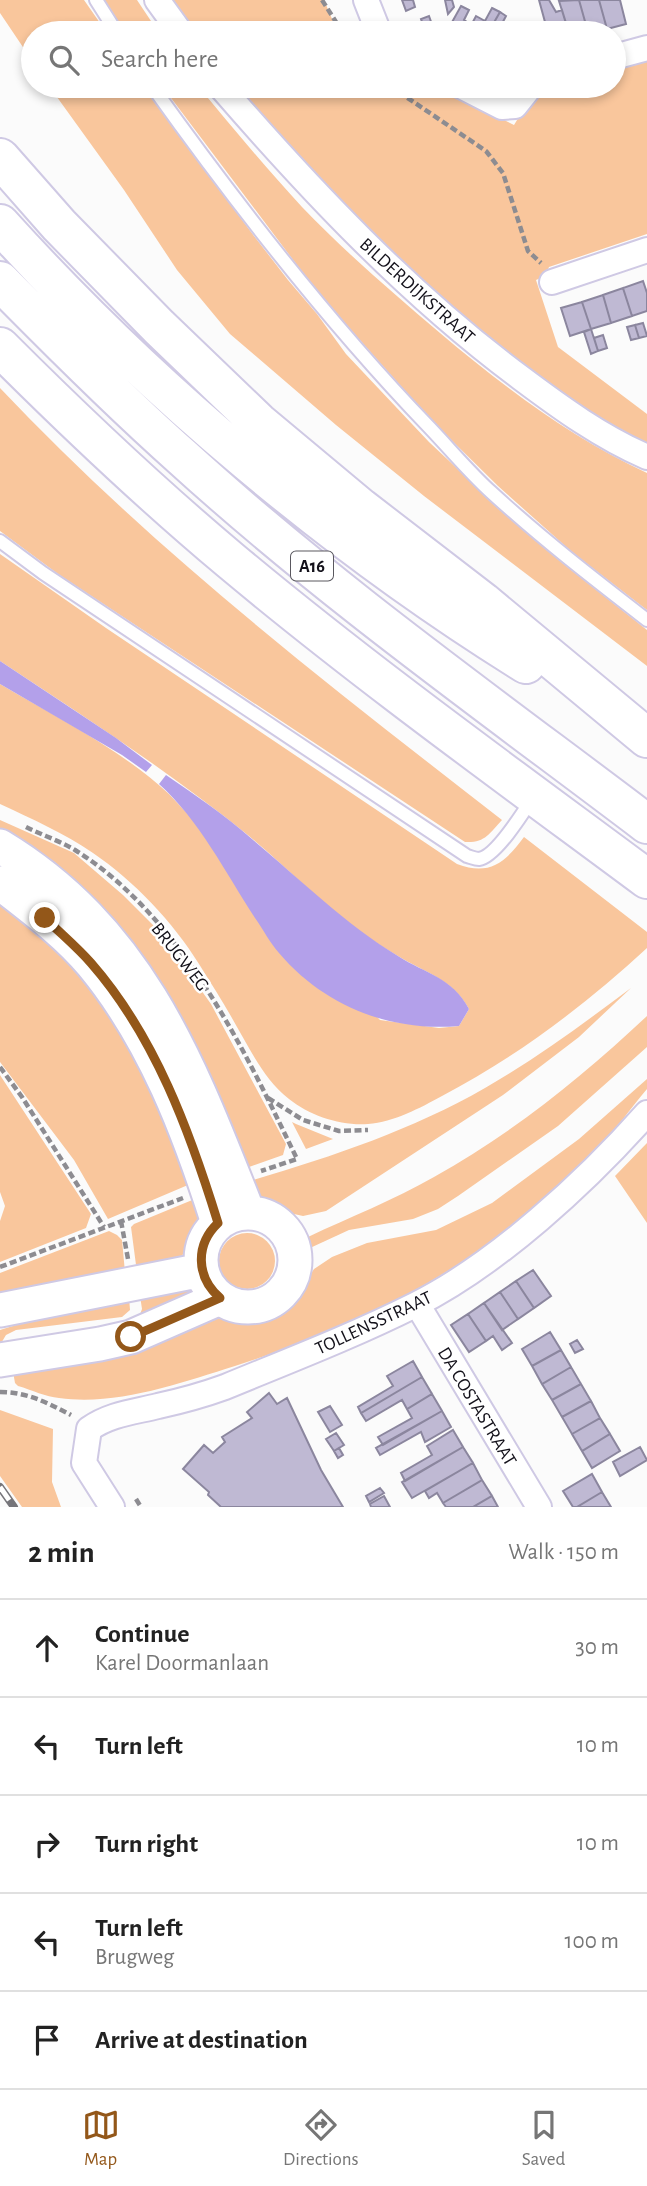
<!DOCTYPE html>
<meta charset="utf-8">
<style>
:root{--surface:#fff;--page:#f6f6f6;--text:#222;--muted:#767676;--line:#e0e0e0;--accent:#935719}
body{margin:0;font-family:"Alegreya Sans",sans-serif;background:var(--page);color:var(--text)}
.stop{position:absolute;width:21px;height:21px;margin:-16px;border:5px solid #935719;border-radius:50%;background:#fff}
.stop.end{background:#935719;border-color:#fff;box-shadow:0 2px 7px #0008}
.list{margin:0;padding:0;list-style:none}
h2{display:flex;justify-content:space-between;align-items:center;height:91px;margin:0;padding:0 28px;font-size:30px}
h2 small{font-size:23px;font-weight:400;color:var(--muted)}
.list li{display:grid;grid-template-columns:46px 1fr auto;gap:21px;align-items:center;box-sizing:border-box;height:98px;padding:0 28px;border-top:2px solid var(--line)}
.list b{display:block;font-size:26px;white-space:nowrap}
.list p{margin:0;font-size:23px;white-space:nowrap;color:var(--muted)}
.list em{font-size:23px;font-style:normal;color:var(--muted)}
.icon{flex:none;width:38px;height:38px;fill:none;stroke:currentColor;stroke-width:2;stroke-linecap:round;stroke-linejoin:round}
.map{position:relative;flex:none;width:647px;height:1507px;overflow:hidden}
.search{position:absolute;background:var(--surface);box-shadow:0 4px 10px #0003;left:21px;right:21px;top:21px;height:77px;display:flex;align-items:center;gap:18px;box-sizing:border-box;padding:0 24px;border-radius:38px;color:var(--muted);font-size:26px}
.sheet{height:581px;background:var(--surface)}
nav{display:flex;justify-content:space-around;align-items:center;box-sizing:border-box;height:98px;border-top:2px solid var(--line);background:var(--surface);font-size:19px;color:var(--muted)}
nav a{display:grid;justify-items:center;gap:4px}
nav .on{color:var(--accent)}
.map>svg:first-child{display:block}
</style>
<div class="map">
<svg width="647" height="1507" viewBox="0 0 647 1507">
<rect width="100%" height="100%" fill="#fbfbfb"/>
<path fill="#f9c69c" d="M0 0H84L107 33H33V62L0 13Z
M104 0H137L159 33H126Z
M163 0H324L338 33H187Z
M647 54V234L549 267 545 276 536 280 558 347 647 414V444L593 417 548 386 426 285 366 232 229 86H437L514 125 538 86H614V63Z
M49 86H143L254 236 288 280 317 314 346 354 429 442 495 504 560 561 647 630V666L424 496 336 425 230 334 177 270 124 190Z
M162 86H198C232 127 266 168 302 207 345 252 393 293 440 333 504 387 571 438 647 473V610L573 553 498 486 429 418 318 293Z
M0 388C154 551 326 683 502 820 489 834 485 843 465 842L58 574 0 531Z
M0 554 106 628 457 864C489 876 505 863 524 837L647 932V948C585 1005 517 1057 442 1096 420 1108 394 1122 368 1124 341 1126 310 1116 289 1099 265 1080 252 1053 237 1027 225 1005 212 985 199 964 173 922 134 881 93 853 64 833 32 819 0 804V684C58 718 119 748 169 794L380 1020 439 1028 459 1026 469 1009C454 981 429 974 403 959 389 951 375 942 362 933 322 905 287 867 249 836 170 772 85 717 0 661Z
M0 820 74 853 123 895 159 931 211 1004 286 1144 283 1155 238 1171 0 834Z
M0 903 53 934 132 1036 195 1182 108 1219 74 1160 0 1062Z
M631 988 579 1037 503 1095 326 1211 303 1216 285 1212 258 1199 246 1182C328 1158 410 1131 485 1088 536 1059 584 1023 631 988Z
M647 1016V1047L558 1126 458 1196 438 1209 413 1219 349 1230 310 1248 308 1237C350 1217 394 1200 434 1177 513 1133 582 1077 647 1016Z
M0 1075 91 1214 86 1228 0 1262V1221L5 1206 0 1192Z
M647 1079V1089C629 1110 613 1134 593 1155 491 1260 374 1321 235 1366 180 1383 118 1406 59 1398 46 1397 32 1390 18 1386L15 1383 12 1366 212 1313 259 1318 284 1308 294 1299 314 1269 332 1257 367 1243 436 1230 492 1203 579 1139Z
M292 1122 296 1124 333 1139 306 1149Z
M647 1143V1223L615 1176Z
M202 1196 204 1216 177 1265 138 1280 131 1227 134 1224Z
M109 1231 117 1235 122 1240 126 1283 22 1288 0 1293V1273Z
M219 1261a28 28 0 1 1 56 0a28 28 0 1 1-56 0Z
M194 1285 201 1298 150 1325 45 1338 138 1320 142 1309 140 1296Z
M129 1297 130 1310 122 1317 16 1330 6 1335 0 1345V1330L58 1312Z
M0 1410 53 1429 52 1482 61 1507H22L0 1476Z"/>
<path fill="#b3a0ea" d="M0 661 116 738 152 765 146 772 122 755 0 684Z
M166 775C195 795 225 815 252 839 300 879 344 923 398 956 426 974 452 977 469 1009L459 1026C390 1032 324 1006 279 953 270 943 263 929 255 918 225 872 200 821 159 784Z"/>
<path fill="#bfb9d3" stroke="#8b869e" stroke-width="2" d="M402 0H413L415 7 406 11Z
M445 0H452L454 7 448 14Z
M539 0H549L556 12 562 10 569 33H548Z
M579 0 588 32 569 33 559 1Z
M579 0H599L607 29 588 32Z
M599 0H620L626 24 607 29Z
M461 6 469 10 464 20 472 25 467 33H446Z
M492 8 500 12 488 33H467L476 16 485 21Z
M500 12 506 16 497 33H488Z
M429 16 435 33H426L421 19Z
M523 25 532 30 530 33H519Z
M643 281 647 293V311L632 316 623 288Z
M623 288 632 316 611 323 603 295Z
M603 295 611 323 591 329 582 302Z
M582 302 591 329 570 336 561 308Z
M643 323 647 336 639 338 635 325Z
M635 325 639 338 631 340 627 327Z
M591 329 598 351 591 354 584 332Z
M603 335 607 348 598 351 594 338Z
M533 1270 551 1296 534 1308 516 1281Z
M516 1281 534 1308 518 1319 500 1292Z
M500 1292 518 1319 502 1330 484 1303Z
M484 1303 512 1343 502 1350 493 1336 486 1341 468 1314Z
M468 1314 486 1341 469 1352 451 1325Z
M550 1332 561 1350 532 1366 522 1349Z
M577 1340 583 1349 575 1353 570 1344Z
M561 1350 571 1367 542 1384 532 1366Z
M413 1361 422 1377 361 1413 358 1407 393 1386 387 1376Z
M571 1367 581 1384 552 1400 542 1384Z
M422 1377 432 1394 407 1409 402 1400 366 1421 361 1413Z
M581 1384 591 1401 562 1417 552 1400Z
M269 1393 277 1404 287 1398 321 1470 343 1507H221L208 1495 209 1492 183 1469 204 1445 213 1453 225 1442 222 1437 252 1418 247 1412Z
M432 1394 442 1411 383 1445 378 1437 412 1418 407 1409Z
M591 1401 600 1418 572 1434 562 1417Z
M330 1406 342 1425 330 1432 318 1412Z
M442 1411 451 1427 425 1442 421 1432 380 1455 376 1448Z
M600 1418 610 1434 582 1451 572 1434Z
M453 1430 463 1447 405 1481 401 1473 432 1455 427 1446Z
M336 1433 344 1445 334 1451 326 1439Z
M610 1434 620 1451 592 1468 582 1451Z
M463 1447 473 1463 412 1498 402 1482Z
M640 1447 647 1460 620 1476 613 1462Z
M339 1448 343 1455 338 1458 334 1451Z
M473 1463 482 1480 443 1503 437 1493 429 1498 425 1491Z
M592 1474 602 1492 577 1507H573L563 1491Z
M482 1480 492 1496 473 1507H446L443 1503Z
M380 1488 384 1493 369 1502 366 1496Z
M602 1492 611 1507H577Z
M384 1496 390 1507H371L370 1504Z
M492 1496 498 1507H473Z"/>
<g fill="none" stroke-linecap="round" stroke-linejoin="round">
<defs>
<path id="lane" d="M96 0 117 33
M152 86C237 205 327 321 429 427 450 449 469 472 491 492 541 538 594 579 647 620
M0 541 43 573 467 856C471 857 475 859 479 859 495 857 523 813 532 799"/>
<path id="street" d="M157 0 181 33
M366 0 379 33
M614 57 647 48
M220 86C312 192 408 294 521 378 561 408 601 437 647 457
M461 86 502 107 515 106 531 86
M552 282 647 250
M417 1304 539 1507
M112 1507 84 1463 89 1429C110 1414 134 1412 158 1406 181 1401 203 1395 225 1387 288 1361 353 1336 415 1305 497 1264 586 1182 647 1113"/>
<path id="secondary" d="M0 846C142 932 190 1066 248 1212
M0 883C32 908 66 933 92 964 154 1039 189 1132 218 1223
M201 1260a47 47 0 1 1 94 0a47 47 0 1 1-94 0Z
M0 1310 202 1270
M0 1360 100 1344 131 1337 220 1298"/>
<path id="highway" d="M0 158 59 225 159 327 258 422 361 508 483 602 647 738
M0 224C150 390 336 546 526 664
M0 281C59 341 119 401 182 457 328 590 490 705 647 824
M0 347C74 421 150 493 230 560 364 672 507 775 647 879"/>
</defs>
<use href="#lane" stroke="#cfc9e4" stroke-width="16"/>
<use href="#street" stroke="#cfc9e4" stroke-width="28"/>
<use href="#secondary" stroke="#cfc9e4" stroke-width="37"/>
<use href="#highway" stroke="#cfc9e4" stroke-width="42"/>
<path stroke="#8d8c91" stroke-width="4.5" stroke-dasharray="7 3.5" stroke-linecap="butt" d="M322 0 343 33
M390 86 486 151 503 173 528 251 541 263
M26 827C42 835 60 841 75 850 182 917 244 1049 297 1159L261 1171
M0 1067 22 1097 104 1227
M268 1098 303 1120 339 1131 368 1130
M121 1221 128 1259
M0 1267 183 1198
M0 1392C27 1392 48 1403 71 1415
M136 1499 141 1507"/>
<use href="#lane" stroke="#fff" stroke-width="12"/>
<use href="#street" stroke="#fff" stroke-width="24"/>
<use href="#secondary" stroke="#fff" stroke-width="33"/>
<use href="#highway" stroke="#fff" stroke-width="38"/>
<defs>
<path id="rail" d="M0 1487 14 1507"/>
</defs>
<use href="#rail" stroke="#76757a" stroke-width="8"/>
<use href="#rail" stroke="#fff" stroke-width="5" stroke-dasharray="16" stroke-linecap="butt"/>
</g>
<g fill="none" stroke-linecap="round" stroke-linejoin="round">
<path stroke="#935719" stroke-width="9" d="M45 918C60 933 77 947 91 963 155 1036 190 1132 218 1223 195 1245 196 1277 220 1298L131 1337"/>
</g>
<g text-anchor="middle" stroke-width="5" stroke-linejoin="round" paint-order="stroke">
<rect fill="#fff" stroke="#5a585f" stroke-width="2" x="291" y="551.5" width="42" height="29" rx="5"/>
<g font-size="18" font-weight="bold" fill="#13111a">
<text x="312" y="572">A16</text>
</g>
<g font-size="19" fill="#13111a" stroke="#fff">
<text transform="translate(418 290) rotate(42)" y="7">BILDERDIJKSTRAAT</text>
<text transform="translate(181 956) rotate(52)" y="7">BRUGWEG</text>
<text transform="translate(373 1322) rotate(-25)" y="7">TOLLENSSTRAAT</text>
<text transform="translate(478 1406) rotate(59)" y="7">DA COSTASTRAAT</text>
</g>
</g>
</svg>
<div class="stop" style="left:131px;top:1337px"></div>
<div class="stop end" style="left:45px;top:918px"></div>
<div class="search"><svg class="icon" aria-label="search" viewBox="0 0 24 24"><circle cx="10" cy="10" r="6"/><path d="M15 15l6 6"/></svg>Search here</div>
</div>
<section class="sheet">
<h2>2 min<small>Walk · 150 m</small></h2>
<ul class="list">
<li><svg class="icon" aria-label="ahead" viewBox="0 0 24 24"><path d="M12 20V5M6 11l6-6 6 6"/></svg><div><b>Continue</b><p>Karel Doormanlaan</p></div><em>30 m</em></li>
<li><svg class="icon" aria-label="left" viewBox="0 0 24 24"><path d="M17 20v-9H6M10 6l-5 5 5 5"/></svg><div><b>Turn left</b></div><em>10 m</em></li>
<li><svg class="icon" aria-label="right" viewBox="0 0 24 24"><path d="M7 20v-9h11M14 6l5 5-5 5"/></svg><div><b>Turn right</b></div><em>10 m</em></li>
<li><svg class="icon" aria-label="left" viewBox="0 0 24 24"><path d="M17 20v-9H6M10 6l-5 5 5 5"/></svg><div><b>Turn left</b><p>Brugweg</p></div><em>100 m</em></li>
<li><svg class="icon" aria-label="arrive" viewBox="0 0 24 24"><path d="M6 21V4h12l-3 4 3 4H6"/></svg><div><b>Arrive at destination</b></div></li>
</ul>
</section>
<nav>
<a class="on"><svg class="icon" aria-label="map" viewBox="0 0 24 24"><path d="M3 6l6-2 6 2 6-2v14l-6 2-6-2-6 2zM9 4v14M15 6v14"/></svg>Map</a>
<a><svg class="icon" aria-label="directions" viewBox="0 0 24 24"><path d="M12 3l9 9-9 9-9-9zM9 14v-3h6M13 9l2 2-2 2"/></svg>Directions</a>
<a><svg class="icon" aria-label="saved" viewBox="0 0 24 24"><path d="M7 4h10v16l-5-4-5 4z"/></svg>Saved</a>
</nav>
